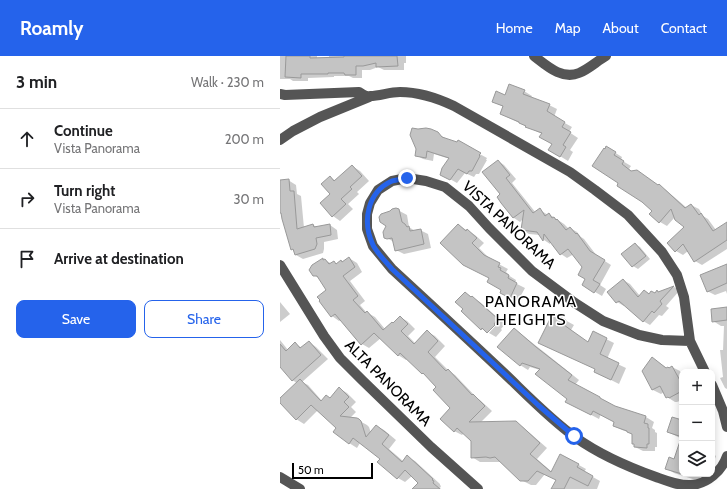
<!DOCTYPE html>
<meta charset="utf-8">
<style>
:root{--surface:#fff;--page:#f6f6f6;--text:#202124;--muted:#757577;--line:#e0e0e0;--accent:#2563eb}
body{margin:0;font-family:Cabin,sans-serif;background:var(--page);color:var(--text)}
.controls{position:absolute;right:12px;bottom:12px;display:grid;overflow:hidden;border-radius:8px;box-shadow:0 2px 10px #0003}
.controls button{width:36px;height:36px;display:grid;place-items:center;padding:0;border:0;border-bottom:1px solid var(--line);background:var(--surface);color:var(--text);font:20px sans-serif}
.scale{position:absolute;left:12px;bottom:10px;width:81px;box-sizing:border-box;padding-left:4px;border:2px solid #000;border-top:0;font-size:11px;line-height:14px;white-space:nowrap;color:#000;-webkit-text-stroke:3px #fff;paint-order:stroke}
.stop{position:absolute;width:12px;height:12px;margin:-9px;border:3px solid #2563eb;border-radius:50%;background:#fff}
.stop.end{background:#2563eb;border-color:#fff;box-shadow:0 1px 4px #0008}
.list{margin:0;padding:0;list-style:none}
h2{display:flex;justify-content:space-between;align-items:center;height:52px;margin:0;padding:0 16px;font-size:17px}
h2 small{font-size:13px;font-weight:400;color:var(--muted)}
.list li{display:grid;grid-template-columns:26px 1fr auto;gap:12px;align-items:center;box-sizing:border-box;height:60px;padding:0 16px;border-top:1px solid var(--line)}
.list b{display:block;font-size:15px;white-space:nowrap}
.list p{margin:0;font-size:13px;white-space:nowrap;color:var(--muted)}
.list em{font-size:13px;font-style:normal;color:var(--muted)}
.actions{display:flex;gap:8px;padding:12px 16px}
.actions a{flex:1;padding:9px 0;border:1px solid var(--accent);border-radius:8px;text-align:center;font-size:14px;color:var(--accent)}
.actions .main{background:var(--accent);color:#fff}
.icon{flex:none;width:22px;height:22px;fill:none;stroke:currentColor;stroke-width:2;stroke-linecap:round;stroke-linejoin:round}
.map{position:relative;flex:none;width:447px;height:433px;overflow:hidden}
header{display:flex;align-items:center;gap:24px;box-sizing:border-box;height:56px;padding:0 20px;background:var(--accent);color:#fff}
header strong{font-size:19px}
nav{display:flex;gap:22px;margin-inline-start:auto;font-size:14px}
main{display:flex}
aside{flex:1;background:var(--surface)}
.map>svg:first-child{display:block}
</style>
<header>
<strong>Roamly</strong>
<nav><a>Home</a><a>Map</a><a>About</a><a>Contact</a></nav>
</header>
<main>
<aside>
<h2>3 min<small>Walk · 230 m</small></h2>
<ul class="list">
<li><svg class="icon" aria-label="ahead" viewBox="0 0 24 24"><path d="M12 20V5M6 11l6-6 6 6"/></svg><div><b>Continue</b><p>Vista Panorama</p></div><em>200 m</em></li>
<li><svg class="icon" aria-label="right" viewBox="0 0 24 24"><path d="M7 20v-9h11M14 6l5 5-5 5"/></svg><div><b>Turn right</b><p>Vista Panorama</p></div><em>30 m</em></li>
<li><svg class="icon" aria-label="arrive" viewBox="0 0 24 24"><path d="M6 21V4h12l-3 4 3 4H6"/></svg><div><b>Arrive at destination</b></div></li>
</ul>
<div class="actions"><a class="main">Save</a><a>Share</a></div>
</aside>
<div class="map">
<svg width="447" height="433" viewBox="0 0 447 433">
<rect width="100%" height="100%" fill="#fff"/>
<path fill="#0003" d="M0 0H37V3L49 2V0H126V7H124V14H104L98 11 90 14H82V22H73L69 20H54V21L28 22V25H13L10 23H0Z
M244 35 252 40 251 42 269 49 277 53 274 61 292 71 289 76 298 82 290 94 293 96 288 105 270 94 273 88 262 78 221 58 224 51 213 46 225 40Z
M151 74 165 82 167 84 177 88 178 86 207 102 206 104H207L199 118H196L194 121 185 117 177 127 168 122 170 103 154 98 153 105 143 103 136 99Z
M334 96 342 101 341 104 351 110 349 113 353 116 386 134 407 152 411 149 419 153 423 160 428 163 436 174 447 167V193L422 209 415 205 408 195 403 199 396 195 406 171 395 161 387 170 380 166 374 154 340 127 314 110Z
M218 105 224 109 236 123 232 127 256 157 260 154 268 159 269 158 284 168 289 173 290 172 297 176 301 181 304 183 317 200 331 209 320 229 326 233 322 240 303 229 307 223 304 211 294 198 287 202 281 198 270 185V188L264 184 260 179 249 178 242 174 243 163 240 166 234 162 218 141 222 139Z
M72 110 80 115 89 125 77 136 79 138 68 148 73 153 60 165 53 160 50 121 56 125Z
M8 124 16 129 17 138 21 140 24 172 33 169 37 171 50 169 57 174 58 183 44 186V193L43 197 23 203 16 199 15 195 12 193 0 153V125Z
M116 153 127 159 129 171 135 175 140 174 148 178 151 192 124 198 116 194 114 186 105 181Z
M178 169 195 179 204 187 199 192 211 204 228 213 226 216 228 218V219L236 224 235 227 245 232 238 245 229 241 210 222Z
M355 188 360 191 370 203 358 213 353 210Z
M69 202 77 207 82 216 70 225 85 245 80 249 86 256 95 261 105 273 113 268 120 261 127 265 135 273 128 280 136 288 148 276 155 280 165 290 155 301 169 315 175 319 197 342 200 344 212 355 200 367 235 366 243 371 267 392 257 403 272 416 281 399 306 413 304 416 320 425 317 433H274L277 424 265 418 256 429H251L241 424 221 406H200L192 401V384L184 377 182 379 174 375 171 352 157 331 147 320 142 317 127 303 126 304 118 299 101 282 89 292 82 288 61 264 59 265 52 260 47 234 40 223 34 219 43 204H45L52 208 54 206 57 208 61 205 63 206Z
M447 209V238L446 235 435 239 427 235Z
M343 224 350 228 360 240 365 235 370 238H375L394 231 400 234 386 250 389 252 382 260 379 259 370 269 363 265 345 249 344 250 337 246 329 236Z
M185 237 200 246 225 268 221 273 222 274 216 281 209 277 219 266 218 265 207 276 202 273 184 253Z
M0 246 10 258 0 266Z
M447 252V333L445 332 440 322 443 321 440 294H443L444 270H441L433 265Z
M274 258 294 269 291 274 308 287 326 283 334 287 327 303 346 312 339 328 315 316 316 313Z
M234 273 241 278 264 296 299 324 295 329 335 351 366 361 374 366 372 372 375 374V376L377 377V391H375V395H363L355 391 353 378 342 374 334 370 335 366 321 358 319 363 294 350 288 342 260 314 250 311 248 314 240 309Z
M0 284 8 294 16 288 22 292 29 286 36 291 48 303 22 326 28 329 42 345 50 342 59 332 67 337 76 346 71 351 76 356 70 362 76 363 87 369 89 371 91 377 96 370 104 374 116 384 109 393 123 405 127 401 135 405 160 428V429L161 430 160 432 161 433H136L139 427 132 420 125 426 118 422 101 403 80 387 77 392 69 387 58 372 38 354 24 368 16 363 0 346V344L17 327 12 324 0 310Z
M372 302 387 312 389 313 392 311 400 315 402 319V344L397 346H395L387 341 384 336 381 338 373 334Z
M402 354V383L388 376 399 364Z
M402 383V418H422L419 425 394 417 386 412 395 404Z
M432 397 436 400 432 411Z"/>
<path fill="#c4c4c4" stroke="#999" d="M6 0H30V2L64 1V0H117L118 10 96 11V7L83 10H76V19H65L64 17H48V18H21V22L5 21Z
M229 28 245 34 243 38 270 48 267 55 285 66 282 71 291 76 283 89 286 91 280 101 268 94 272 88 259 81 262 77 245 71 246 70 239 67V66L220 58 223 50 212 46 216 35 225 39Z
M132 72 138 73 146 72 151 73 158 76 162 81 177 86 178 84 201 97 199 99 200 100 192 115H189L187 118 178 113 170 124 160 119 162 112 169 102 147 95 146 102 135 100 136 93 130 79Z
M326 90 336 96 334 99 344 105 342 108 351 115 357 114 378 129 379 128 405 152 411 148 419 159 421 157 433 175 447 166V184L414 206 403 188 395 196 387 187 404 171 395 164 391 153 379 167 369 158 372 155 362 146 337 130 338 127 312 110 324 92 325 93Z
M218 104 230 119 226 122 253 157 260 152 265 160 269 157 272 162 274 161 276 164 277 163 286 174 290 171 296 178 297 177 310 195 325 204 313 224 320 228 314 237 302 229 305 223 298 219 302 211 288 193 280 199 264 178 263 185 257 176 241 174 244 154 233 162 221 147 217 141 220 138 202 116Z
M72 109 82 120 70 131 72 133 61 143 66 148 52 161 40 147 50 138 41 128 50 120 54 125Z
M9 123 10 135H14L17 173 33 168 34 171 50 168 51 179 36 182 37 188 35 193 15 199 13 193 11 194 2 163 1 157H0V124Z
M116 152 119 153 122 166 125 168 127 171 129 170 130 175 141 173 144 188 115 195 112 182 107 183 104 182 103 176 106 170 100 166 99 161 101 158 110 155 112 153Z
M178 168 186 175 187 173 197 182 192 187 204 199 220 207 218 211 221 212 220 214 229 219 228 222 237 227 230 242 220 237 221 234 207 226 209 222 183 209 160 187Z
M355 187 366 200 352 211 341 198Z
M69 201 75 211 63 220 78 240 73 244 85 257 87 255 103 274 112 266 113 267 120 260 128 268 121 275 134 288 147 274 158 285 148 296 166 315 168 313 192 339 193 338 205 350 189 366 236 365 260 387 250 398 271 416 280 398 299 408 297 411 313 420 308 430 290 421 284 433H271L276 424 257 415 248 425H240L215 401 210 402 206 401 191 402V385L177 372 174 376 160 363 170 352 153 334 156 331 143 317 142 318 120 297 118 300 94 277 81 289 55 258 51 261 39 245 40 244 37 241 46 234 37 220H33L29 214 32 209 43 202V204L45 203 49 208 54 205 56 208 61 204 62 206Z
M447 208V227L427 236 420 219Z
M343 223 358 241 364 234 369 238 371 235 375 237 377 234 378 236 394 230 380 245 382 248 374 257 372 255 363 266 339 245 336 247 327 236Z
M185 236 191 241 192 240 218 263 214 268 215 269 207 277 202 272 201 274 181 255 183 253 175 246Z
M447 251V264L432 266 431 253Z
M273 257 286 264 284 269 308 286 313 275 327 282 320 298 339 307 331 324 314 316 315 313 258 287Z
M234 272 256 291 292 319 288 324 320 341V342L335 350 366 360 364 367 368 368V372H369V388H367V392L354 391V388H352V378L347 376V375L333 370 334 366 313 355 311 359 285 346 287 343 255 318 260 313 242 307 240 310 217 291Z
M29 285 41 299 12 325 0 311V288L6 295 15 286 20 292Z
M372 301 386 312 388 311 389 312 392 310 402 328V335L389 342 388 341 386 342 380 330 372 334 362 315Z
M20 323 41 345 46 339 50 342 59 331 69 341 64 346 69 351 60 360 77 362 79 363 81 365 86 381 96 369 109 379 102 388 122 406 127 399 153 423 152 424 154 425 153 427 160 433H132L138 427 125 414 117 423 97 406 100 403 73 382 69 388 53 376 56 372 31 349 16 364 0 347V342Z
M392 361 402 364V381L387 376Z
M400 385H402V418L385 413 389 401 394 403Z"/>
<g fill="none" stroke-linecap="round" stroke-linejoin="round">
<path stroke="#555" stroke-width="10" d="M254 0C267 10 282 24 299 17 309 13 317 5 326 0
M0 38 5 39 79 36C82 38 86 41 90 40 100 40 109 36 120 36 139 36 157 42 174 50L290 116 315 134 348 159 382 196 397 219 404 241 410 285 425 316
M0 84 13 75 40 61 89 41
M0 209 44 280 60 302 82 324 151 391 198 433
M410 285 382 284 359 279 323 265 295 247 252 215 209 172 189 150 165 131 146 125 127 122 112 125 98 134 90 147 87 158V173L93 190 112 213C150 248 188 283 225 318 248 340 270 363 295 381 320 399 348 411 376 421 387 425 399 430 411 429 427 428 442 415 447 400
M432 329 443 355 447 371
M0 421 20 433"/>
</g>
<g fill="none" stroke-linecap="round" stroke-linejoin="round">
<path stroke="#2563eb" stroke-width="5" d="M127 122C122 123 116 124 112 125 87 136 82 166 93 189 97 197 106 206 112 213L258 349 294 380"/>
</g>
<g text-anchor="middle" stroke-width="3" stroke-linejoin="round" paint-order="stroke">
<g font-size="15" fill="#000" stroke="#fff">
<text transform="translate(229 169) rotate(43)" y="5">VISTA PANORAMA</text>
<text transform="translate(108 327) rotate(45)" y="5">ALTA PANORAMA</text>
</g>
<g font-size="16" letter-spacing="1" fill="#000" stroke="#fff">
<text x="251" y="251">PANORAMA<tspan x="251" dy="18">HEIGHTS</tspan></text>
</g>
</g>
</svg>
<div class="controls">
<button>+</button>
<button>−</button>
<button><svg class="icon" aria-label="layers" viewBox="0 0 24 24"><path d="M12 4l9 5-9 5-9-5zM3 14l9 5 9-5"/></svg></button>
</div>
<div class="scale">50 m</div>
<div class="stop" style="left:294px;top:380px"></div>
<div class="stop end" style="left:127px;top:122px"></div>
</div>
</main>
